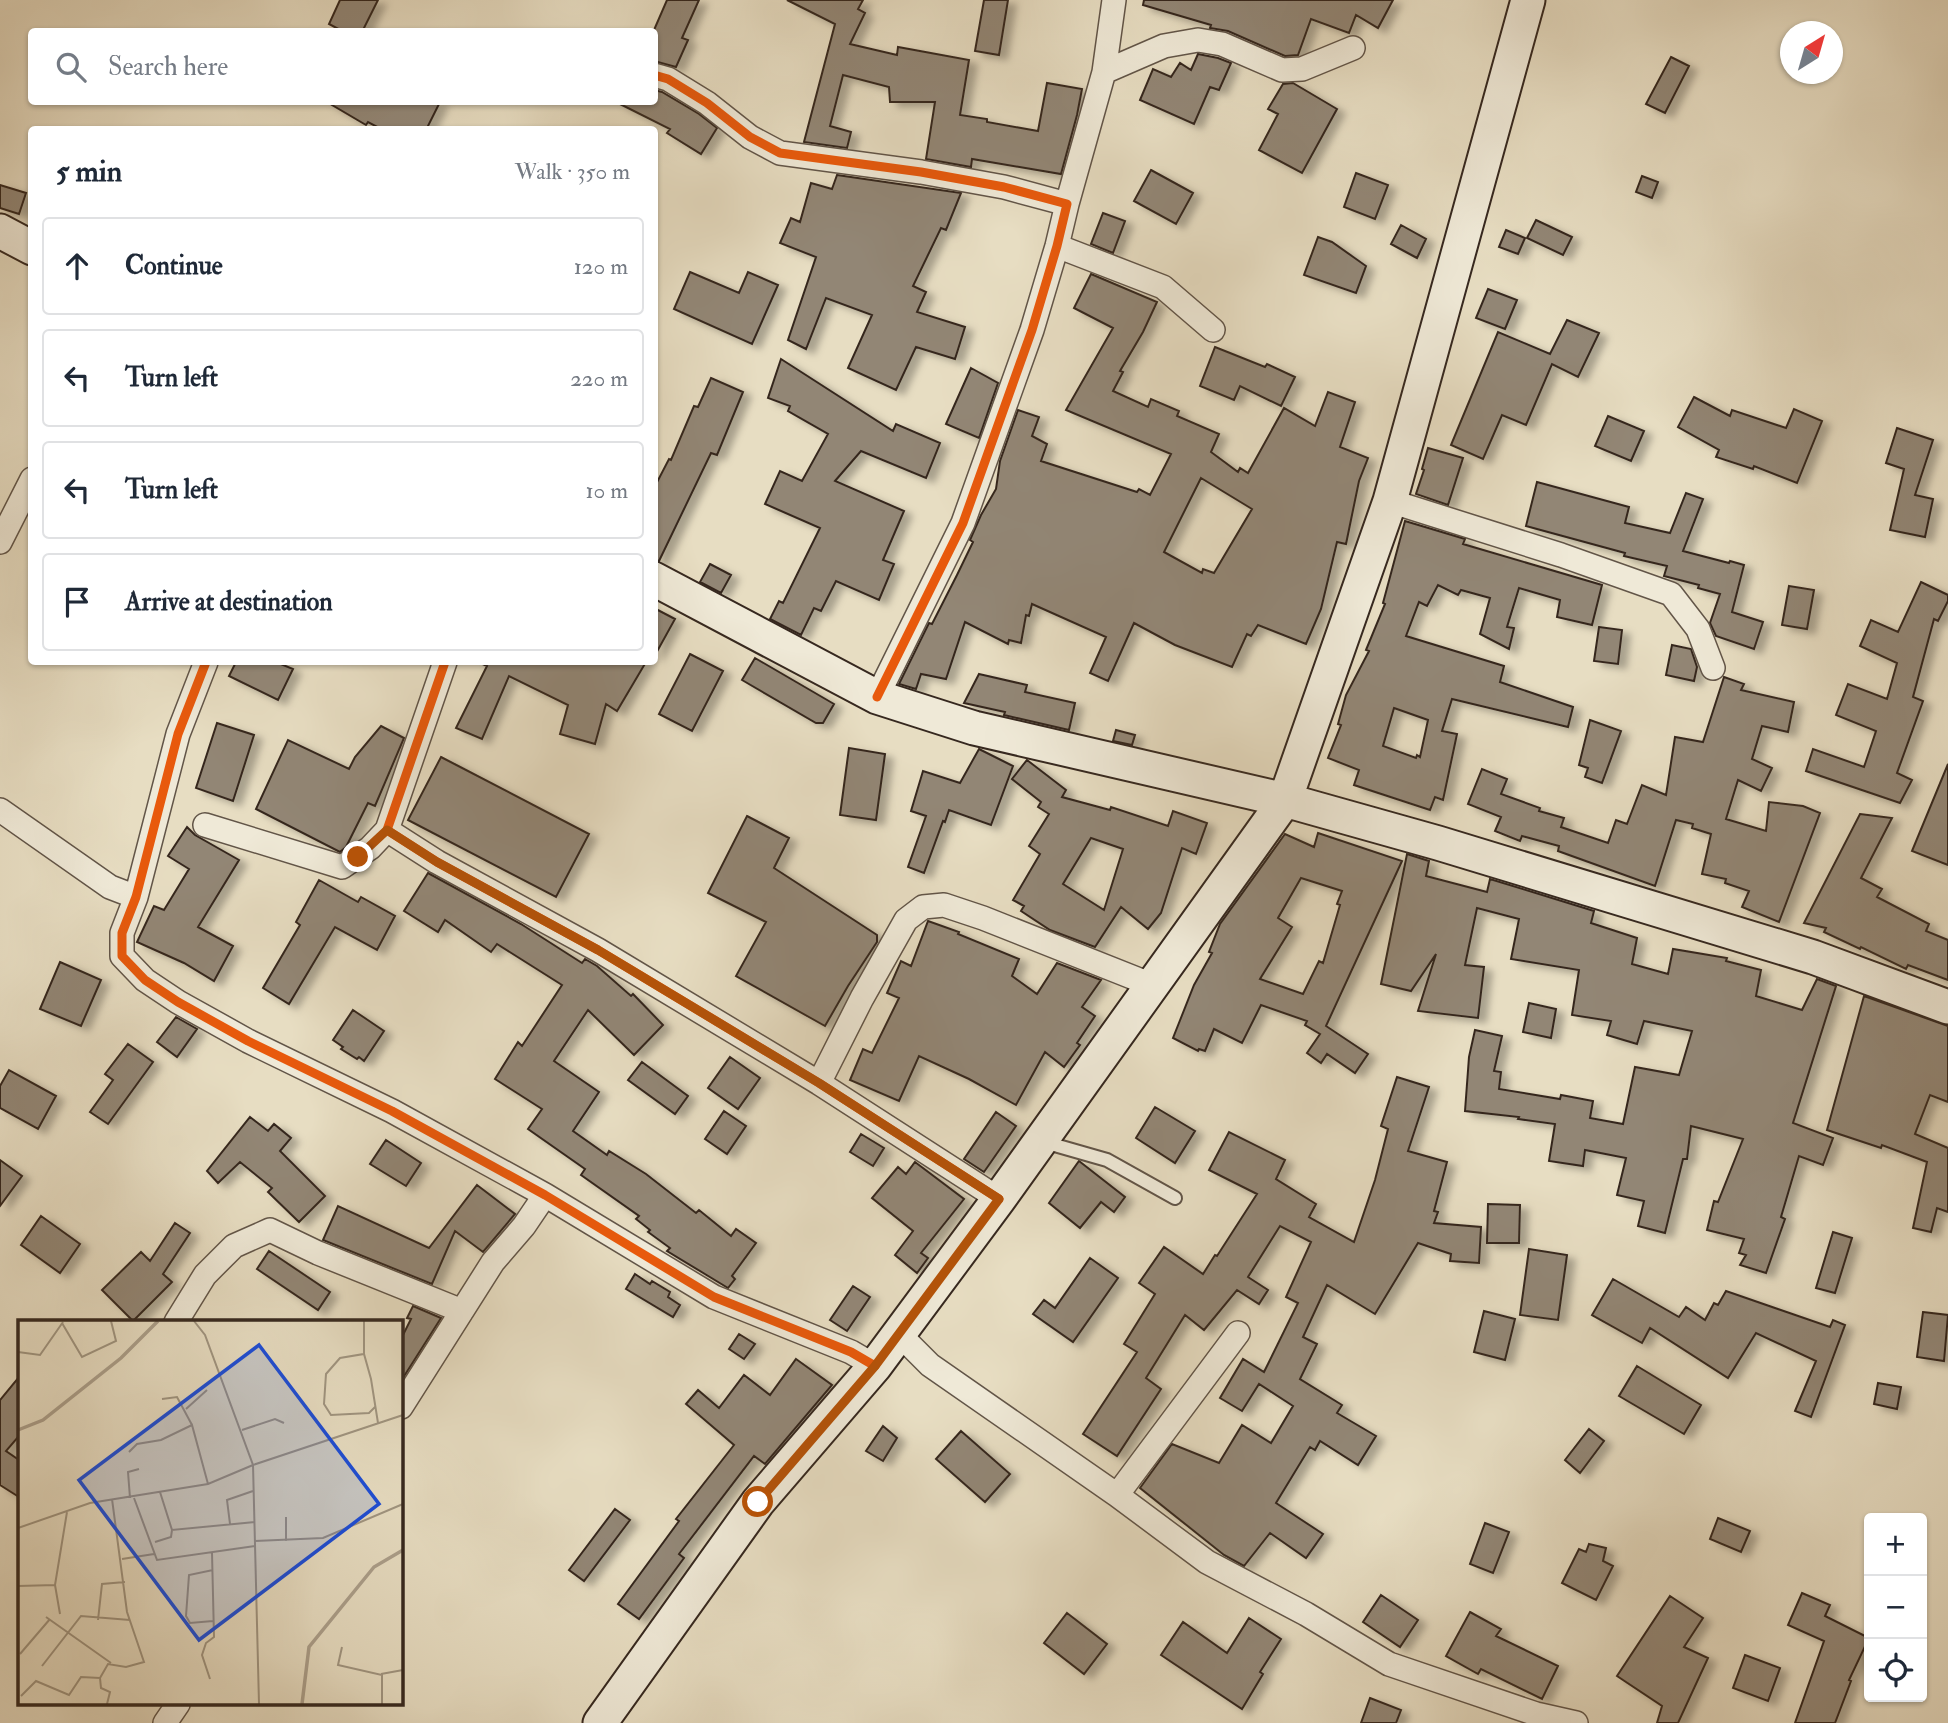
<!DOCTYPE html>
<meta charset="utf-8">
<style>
:root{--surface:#fff;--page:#f6f6f7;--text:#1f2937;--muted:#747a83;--line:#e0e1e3}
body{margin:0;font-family:"IM FELL Double Pica",serif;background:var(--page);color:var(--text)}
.controls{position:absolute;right:21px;bottom:21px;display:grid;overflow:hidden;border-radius:7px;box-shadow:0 2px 5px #0004}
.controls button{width:63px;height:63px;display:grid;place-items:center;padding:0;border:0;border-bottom:2px solid var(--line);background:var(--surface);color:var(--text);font:35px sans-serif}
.compass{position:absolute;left:1780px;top:21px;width:63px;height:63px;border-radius:50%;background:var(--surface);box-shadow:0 2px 5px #0004;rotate:37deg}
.stop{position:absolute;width:21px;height:21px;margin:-16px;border:5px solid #b45309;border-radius:50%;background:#fff}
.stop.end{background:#b45309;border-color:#fff;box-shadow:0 2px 7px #0008}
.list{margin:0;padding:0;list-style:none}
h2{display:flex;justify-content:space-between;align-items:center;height:91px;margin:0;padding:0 28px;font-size:30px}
h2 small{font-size:23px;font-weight:400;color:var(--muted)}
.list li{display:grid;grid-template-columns:46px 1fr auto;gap:21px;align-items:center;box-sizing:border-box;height:98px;margin:0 14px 14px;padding:0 14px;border:2px solid var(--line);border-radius:7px}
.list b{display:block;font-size:26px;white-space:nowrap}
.list em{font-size:23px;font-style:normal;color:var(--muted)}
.icon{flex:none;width:38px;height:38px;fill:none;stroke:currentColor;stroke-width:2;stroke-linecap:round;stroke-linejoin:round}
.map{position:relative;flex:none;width:1948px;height:1723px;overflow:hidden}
.search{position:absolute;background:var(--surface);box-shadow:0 2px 5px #0004;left:28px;top:28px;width:630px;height:77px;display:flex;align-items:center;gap:18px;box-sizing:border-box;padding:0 24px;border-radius:7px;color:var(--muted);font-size:26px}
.panel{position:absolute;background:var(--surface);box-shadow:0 2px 5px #0004;left:28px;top:126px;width:630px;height:539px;border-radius:7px}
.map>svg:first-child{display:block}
</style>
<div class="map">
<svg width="1948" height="1723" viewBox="0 0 1948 1723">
<defs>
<filter id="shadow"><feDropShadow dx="8" dy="4.5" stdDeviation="3.5" flood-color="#0004"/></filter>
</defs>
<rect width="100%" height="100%" fill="#e7ddc2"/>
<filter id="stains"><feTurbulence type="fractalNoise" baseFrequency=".00286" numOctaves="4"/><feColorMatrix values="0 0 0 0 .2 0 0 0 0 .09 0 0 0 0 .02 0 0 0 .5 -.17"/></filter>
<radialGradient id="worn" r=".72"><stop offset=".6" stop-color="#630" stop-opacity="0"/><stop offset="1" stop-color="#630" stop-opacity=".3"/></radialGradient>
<path fill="#928674" stroke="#36281f" stroke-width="2" fill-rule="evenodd" filter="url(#shadow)" d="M340 0H378L362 32H344L329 24Z
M667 0H699L682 38 688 40 676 67 654 61V30Z
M787 0H863L858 9 865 13 850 44 897 55 898 47 969 60 960 115 987 119V122L1038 131 1047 83 1082 89 1077 115 1061 174 972 159 971 167 926 159 935 102H890L889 87 843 75 830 126 851 132 847 148 804 142 835 24Z
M984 0H1008L999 55 975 51Z
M1144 0H1393L1378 28 1356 15 1349 33 1311 19 1298 55 1285 56 1228 31 1210 28 1211 25 1143 5Z
M1198 54 1218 58 1231 63 1219 90 1210 87 1194 124 1140 100 1153 69 1171 77 1180 63 1191 70Z
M1671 57 1689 66 1665 113 1646 104Z
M1293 83 1337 109 1302 173 1259 150 1278 114 1268 109 1283 84Z
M654 90 662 92 699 114 717 128 701 154 667 133 670 129 616 102H654Z
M327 102H440L426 130H383L368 122 366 125Z
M1151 170 1193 193 1176 224 1134 201Z
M1356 173 1388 185 1375 219 1344 207Z
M837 175 961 193 946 230 941 228 913 286 926 292 917 312 965 327 955 359 916 347 896 390 848 368 872 315 826 298 806 349 788 340 816 257 780 243 791 218 800 222 811 183 832 189Z
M1642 176 1658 182 1652 198 1636 192Z
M0 185 26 193 19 214 0 208Z
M1103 213 1125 221 1113 253 1091 244Z
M1536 220 1572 237 1563 255 1527 238Z
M1401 225 1426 239 1417 258 1391 244Z
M1506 230 1525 238 1518 254 1499 247Z
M1318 237 1332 242 1366 266 1356 293 1304 275Z
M690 272 739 293 748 272 778 285 752 344 674 309Z
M1091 274 1157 302 1143 332 1120 371 1123 372 1113 391 1148 407 1151 399 1179 411 1177 416 1219 434 1211 452 1238 472 1240 468 1248 473 1284 408 1315 426 1328 392 1355 402 1340 447 1368 458 1359 481 1346 544 1337 542 1321 609 1306 644 1258 625 1251 636 1247 634 1232 667 1175 645 1134 623 1108 681 1090 673 1106 637 1032 604 1029 616 1026 615 1021 643 1009 640 1008 644 965 622 946 679 921 674 916 689 899 684 929 623 932 624 957 575 973 542 970 540 981 515 996 489 1000 461 1018 410 1039 417 1032 436 1047 444 1041 461 1137 492 1139 489 1150 495 1171 454 1066 410 1113 328 1074 308ZM1201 478 1252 509 1214 573 1203 569 1202 573 1164 552Z
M1488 289 1517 300 1505 329 1476 318Z
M1567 320 1599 333 1578 377 1552 364 1526 425 1502 415 1483 459 1451 445 1498 332 1550 354Z
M1215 347 1265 367 1267 364 1295 377 1281 406 1240 386 1234 400 1200 386Z
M781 359 893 431 896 424 940 443 926 478 861 451 835 481 904 511 883 560 894 564 879 600 836 581 821 611 814 608 801 635 770 619 779 601 783 603 820 528 765 504 780 471 802 481 828 434 788 411 790 406 768 398Z
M971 368 998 383 979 438 946 424Z
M711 378 743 392 717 455 711 453 659 561 654 560V488L669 459 671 460 694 406 698 407Z
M1694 397 1730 416 1732 410 1786 428 1794 409 1822 421 1797 483 1754 466 1753 469 1716 457 1719 450 1678 427Z
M1608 416 1644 431 1631 461 1595 446Z
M1897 428 1933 440 1915 495 1933 499 1925 537 1890 530 1904 469 1886 463Z
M1428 448 1463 458 1448 505 1416 494 1424 470 1422 469Z
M1537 482 1629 507 1625 523 1670 533 1686 493 1703 499 1683 551 1729 563 1730 561 1744 565 1732 612 1763 622 1754 649 1716 636 1710 623 1720 594 1698 588 1699 585 1664 576 1667 566 1624 556 1625 553 1526 526Z
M1405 521 1465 539 1463 544 1602 585 1592 625 1557 617 1560 600 1519 588 1507 627 1514 628 1509 649 1480 634 1490 598 1461 590 1458 595 1438 585 1427 606 1419 602 1406 636 1504 666 1500 682 1573 707 1568 727 1452 699 1442 731 1457 734 1443 800 1435 797 1430 810 1354 785 1359 770 1328 758 1341 725 1338 724 1346 695 1369 651 1366 650 1385 604 1383 603ZM1394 708 1428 720 1420 757 1417 755 1416 758 1383 746Z
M710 564 731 575 721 593 700 582Z
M1921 582 1948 595V601L1938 621 1934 619 1913 697 1923 701 1897 773 1912 780 1900 803 1806 771 1813 749 1864 767 1876 731 1836 715 1848 684 1887 699 1897 663 1860 646 1871 620 1898 632Z
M1789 586 1814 590 1807 629 1782 625Z
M654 608 675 619 654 657Z
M1599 627 1622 630 1618 664 1594 661Z
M1672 645 1691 649 1697 667 1694 681 1666 675Z
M690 654 723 671 692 731 659 714Z
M755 658 834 704 823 723H816L742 680Z
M236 662H276L293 669 278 700 229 676Z
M478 662H646L617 711 606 704 595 744 560 734 568 705 509 676 482 739 456 728 487 666Z
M979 674 1027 685 1025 692 1075 703 1069 730 1004 715 1005 712 964 703Z
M1724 677 1744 684 1741 690 1794 702 1788 732 1762 726 1752 759 1772 768 1761 791 1738 780 1726 819 1766 831 1769 802 1803 806 1820 813 1779 922 1742 907 1749 891 1725 883 1726 879 1702 874 1711 834 1692 828 1693 824 1676 820 1655 886 1558 851 1559 846 1522 836 1520 841 1495 831 1501 817 1468 804 1482 769 1507 779 1501 794 1540 808 1539 811 1564 818 1561 827 1608 843 1616 820 1627 824 1642 785 1666 795 1675 737 1703 742Z
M1590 720 1621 731 1602 783 1585 777 1588 768 1579 765Z
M217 723 254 735 233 801 196 788Z
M381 726 404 738 375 806 368 803 346 847 340 852 256 809 288 740 349 769 355 757Z
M1116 730 1135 735 1132 745 1113 741Z
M849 748 885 754 876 820 840 815Z
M979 749 1013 766 991 825 949 810 945 822 943 821 924 873 908 867 926 816 911 811 923 771 960 783Z
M441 757 589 834 556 897 408 820Z
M1027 760 1066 790 1062 797 1110 810 1111 807 1168 826 1173 811 1207 823 1196 854 1182 848 1161 913 1148 929 1121 907 1095 947 1050 930 1021 911 1024 906 1013 900 1040 854 1029 846 1049 814 1038 807 1041 802 1012 779ZM1091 838 1123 849 1104 910 1063 884Z
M1948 764V865L1912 851Z
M1860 814 1892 818 1861 878 1882 889 1877 897 1929 924 1926 931 1948 940V980L1908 965 1906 969 1861 947 1860 949 1824 932 1826 928 1804 923Z
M747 816 789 838 774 868 877 935V942L848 986 825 1026 736 976 766 922 708 893Z
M187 827 195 835 239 860 198 927 233 946 214 981 184 963 137 942 154 906 164 910 189 869 168 856Z
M1318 833 1402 861 1326 1026 1368 1054 1355 1073 1327 1054 1321 1063 1307 1053 1320 1034 1305 1025 1307 1021 1261 1005 1242 1043 1214 1029 1205 1051 1199 1049 1198 1051 1173 1038 1194 985 1212 953 1209 952 1220 924 1285 834 1314 847ZM1301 878 1342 891 1337 904 1340 905 1323 963 1319 961 1303 994 1260 979 1292 927 1278 918Z
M1407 854 1429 861 1426 876 1487 892 1490 879 1594 911 1591 923 1637 938 1632 964 1668 974 1673 949 1727 958 1726 961 1761 970 1756 996 1802 1010 1817 979 1836 986 1793 1123 1833 1138 1823 1165 1799 1156 1781 1217 1785 1219 1766 1273 1740 1265 1746 1255 1739 1253 1744 1239 1707 1230 1714 1201 1718 1202 1743 1139 1691 1126 1687 1159H1683L1665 1233 1638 1226 1644 1201 1617 1195 1626 1158 1585 1150 1583 1166 1549 1161 1555 1124 1518 1119 1519 1117 1465 1111 1469 1057 1475 1030 1502 1036 1494 1071 1501 1072 1499 1089 1560 1099 1561 1095 1593 1101 1590 1118 1623 1124 1635 1067 1679 1075 1692 1031 1644 1021 1637 1044 1607 1035 1611 1021 1572 1015 1579 970 1511 959 1519 919 1477 908 1465 965 1484 967 1478 1018 1418 1011 1436 954 1411 991 1381 984Z
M428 873 521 924 582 963 585 959 597 966 631 996 633 994 663 1025 634 1055 588 1010 554 1061 599 1092 573 1131 607 1155 609 1151 646 1174 696 1213 699 1210 731 1236 736 1229 756 1243 732 1276 735 1279 728 1288 667 1251 670 1248 648 1232 650 1230 636 1219 639 1216 581 1175 585 1169 528 1129 542 1109 495 1079 518 1042 522 1046 562 985 497 944 491 952 445 920 438 932 404 911Z
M319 880 358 902 361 897 395 916 377 950 335 927 289 1004 263 988 300 925 296 922Z
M928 921 959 932 958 934 1019 959 1012 976 1037 994 1057 963 1101 980 1082 1007 1095 1016 1077 1043 1080 1045 1064 1067 1045 1052 1016 1105 969 1079 919 1056 899 1101 850 1080 863 1049 872 1053 899 998 887 993 901 961 911 966Z
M60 962 101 980 81 1026 40 1009Z
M1864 996 1948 1026V1102L1930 1095 1915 1134 1948 1148V1212L1937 1208 1931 1232 1913 1228 1927 1162 1882 1145 1881 1148 1827 1130Z
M1529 1003 1556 1009 1551 1038 1523 1032Z
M353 1010 384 1031 364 1061 359 1057 357 1059 341 1049 343 1047 333 1040Z
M176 1017 197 1029 177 1057 157 1042Z
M128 1044 153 1062 108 1124 90 1112 113 1080 105 1074Z
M730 1057 760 1078 738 1109 708 1088Z
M642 1062 688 1096 675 1114 628 1080Z
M9 1070 56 1096 38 1129 0 1108V1086Z
M1397 1077 1429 1087 1408 1151 1447 1162 1434 1211 1438 1212 1434 1223 1481 1227 1479 1263 1450 1261 1451 1254 1418 1243 1375 1314 1327 1285 1303 1337 1317 1344 1300 1379 1342 1405 1337 1413 1376 1436 1358 1465 1320 1441 1315 1450 1310 1447 1276 1503 1323 1534 1306 1558 1270 1533 1244 1566 1224 1555 1140 1488 1172 1444 1219 1463 1242 1425 1271 1443 1293 1406 1259 1384 1242 1411 1220 1398 1243 1359 1264 1372 1298 1303 1286 1297 1311 1242 1280 1226 1248 1277 1268 1290 1259 1304 1237 1290 1204 1330 1185 1315 1146 1378 1161 1389 1117 1456 1083 1434 1137 1352 1124 1344 1155 1294 1139 1283 1164 1247 1203 1274 1215 1255 1217 1256 1257 1194 1209 1170 1229 1132 1285 1160 1276 1179 1316 1204 1309 1217 1354 1242 1375 1180 1388 1129 1381 1126Z
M1155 1107 1195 1131 1175 1163 1136 1138Z
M724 1111 746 1126 727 1154 705 1139Z
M996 1112 1016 1126 984 1172 964 1159Z
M250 1117 268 1131 274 1124 291 1138 280 1151 325 1196 299 1222 268 1192 272 1188 240 1162 218 1183 207 1171Z
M861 1134 884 1148 873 1166 850 1152Z
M386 1140 421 1163 406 1186 370 1164Z
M0 1160 22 1176 0 1206Z
M1079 1161 1125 1197 1114 1212 1101 1202 1080 1228 1049 1203Z
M915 1162 964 1199 921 1253 928 1258 917 1273 895 1255 913 1231 872 1198 898 1167 906 1174Z
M477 1185 515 1214 483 1252 455 1231 432 1284 323 1240 338 1206 429 1248Z
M1488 1204 1520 1205 1519 1243H1487Z
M41 1216 80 1244 60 1273 21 1245Z
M175 1223 190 1233 163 1274 172 1282 133 1321 102 1290 141 1252 150 1261Z
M1833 1232 1852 1238 1835 1293 1816 1288Z
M1529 1249 1567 1255 1558 1320 1520 1315Z
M269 1251 330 1292 318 1310 257 1269Z
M1090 1258 1118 1278 1073 1342 1033 1314 1044 1300 1055 1308Z
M635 1274 650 1284 652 1281 670 1292 668 1297 680 1305 673 1317 626 1289Z
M1613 1279 1679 1317 1686 1307 1705 1320 1714 1303 1718 1305 1726 1291 1830 1327 1833 1320 1845 1325 1811 1417 1795 1411 1816 1361 1756 1333 1728 1378 1650 1328 1642 1343 1592 1315Z
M853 1286 870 1297 847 1331 830 1320Z
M413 1306 441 1318 401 1381V1339L411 1319 407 1318Z
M1484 1311 1515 1319 1505 1360 1474 1352Z
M1923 1312 1948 1315 1944 1361 1917 1357Z
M739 1334 755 1344 744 1359 729 1349Z
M796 1359 832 1385 765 1464 754 1456 679 1554 684 1558 639 1619 618 1604 679 1521 676 1519 734 1445 686 1404 698 1390 719 1408 744 1375 770 1395Z
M1637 1366 1701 1405 1684 1434 1619 1396Z
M19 1377V1436L6 1451 19 1460V1497L0 1485V1400Z
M1878 1383 1901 1387 1897 1409 1874 1404Z
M883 1426 897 1438 883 1461 866 1451Z
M1589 1429 1604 1441 1580 1473 1565 1460Z
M961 1431 1010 1474 985 1502 936 1459Z
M615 1509 630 1520 584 1581 569 1570Z
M1718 1518 1750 1531 1741 1552 1710 1539Z
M1485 1523 1509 1532 1493 1573 1470 1564Z
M1589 1544 1606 1548 1603 1561 1613 1566 1596 1600 1562 1583 1579 1549 1586 1552Z
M1802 1593 1830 1605 1825 1616 1869 1638 1849 1680 1851 1681 1835 1723H1795L1824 1641 1788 1625Z
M1381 1595 1418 1620 1400 1647 1363 1622Z
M1670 1596 1703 1618 1684 1647 1708 1658 1678 1723H1657L1662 1706 1617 1676Z
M1470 1612 1501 1629 1496 1636 1558 1666 1542 1699 1481 1669 1478 1674 1446 1656Z
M1067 1613 1107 1644 1084 1674 1044 1643Z
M1249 1618 1281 1639 1260 1672 1263 1674 1242 1709 1161 1655 1183 1622 1227 1653Z
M1745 1655 1780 1668 1768 1701 1733 1688Z
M1370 1698 1401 1710 1396 1723H1361Z"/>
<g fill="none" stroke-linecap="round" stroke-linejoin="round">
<defs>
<path id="lane" d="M1044 1142 1107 1160 1175 1198"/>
<path id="street" d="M1104 72 1164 46 1198 40 1222 44 1282 70 1302 69 1353 48
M654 75 668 79 707 103 750 137 780 153 921 172 1004 187 1067 204 1057 246 1032 330 963 523 877 697
M1067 204 1104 72 1114 0
M1057 246 1163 287 1213 330
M1390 501 1561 555 1671 594 1698 629 1713 668
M0 542 32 479
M206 662 178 734 136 897 122 933V956L145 980 178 1002 248 1041 392 1111 545 1195 714 1297 851 1352 875 1366
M445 662 387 830 437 862 598 950 819 1083 999 1199
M0 810 110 887 136 897
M205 825 342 867 370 848 387 830
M819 1083 862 998 906 920 923 907 944 905 983 918 1152 985
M176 1322 205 1275 234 1246 270 1230 318 1253 462 1311
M899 1334 930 1365 1117 1495 1207 1562 1306 1614 1389 1664 1536 1714 1576 1723
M401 1407 493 1262 524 1226 545 1195
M1117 1495 1238 1333
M165 1723 178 1704"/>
<path id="secondary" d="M0 231 32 248
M654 579 877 697 974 728 1285 800 1438 843 1813 957 1948 1007
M600 1723 758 1502 875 1366 999 1199 1285 800 1390 501 1528 0"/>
</defs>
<use href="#lane" stroke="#625548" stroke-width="16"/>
<use href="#street" stroke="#625548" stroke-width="26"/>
<use href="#secondary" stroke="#36281f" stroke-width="37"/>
<use href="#lane" stroke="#efe9d7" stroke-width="12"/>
<use href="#street" stroke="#efe9d7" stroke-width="23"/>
<use href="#secondary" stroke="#efe9d7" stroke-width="33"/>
<defs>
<path id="cycleway" d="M654 75 668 79 707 103 750 137 780 153 921 172 1004 187 1067 204 1057 246 1032 330 963 523 877 697
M206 662 178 734 136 897 122 933V956L145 980 178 1002 248 1041 392 1111 545 1195 714 1297 851 1352 875 1366
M445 662 387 830 437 862 598 950 819 1083 999 1199"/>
</defs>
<use href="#cycleway" stroke="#efe9d7" stroke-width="13"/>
<use href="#cycleway" stroke="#e8590c" stroke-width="9"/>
</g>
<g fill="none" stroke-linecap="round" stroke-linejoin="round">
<path stroke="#b45309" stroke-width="9" d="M358 857 387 830 437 862 598 950 819 1083 999 1199 875 1366 758 1502"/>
</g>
<g transform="translate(18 1320)">
<rect width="385" height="385" fill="#e7ddc2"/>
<path fill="none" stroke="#ab9f8b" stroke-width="3.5" d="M0 110 25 100 103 38 140 1M284 384 291 327 356 247 385 230"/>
<path fill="none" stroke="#a09581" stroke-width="2" d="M176 1 187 15 235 145 241 384M44 3 64 37 98 21 93 1M0 32 22 35 45 2M346 34V1M144 79 159 77 174 105M357 87 351 93 313 95 306 84 308 54 322 38 346 34 353 59 360 103M168 89 189 70M224 110 257 99 266 103M111 132 119 124 143 120 174 105 190 164M235 145 385 95M142 172 154 210 237 202M112 178 110 152 121 149M116 178 139 240 237 226M268 197V221M212 204 209 180 235 171M0 208 72 183 190 164 235 145M237 221 305 218 385 184M137 222 153 217 154 210M104 239 136 234M195 250 171 255 168 296 172 303 195 301M37 265 42 294M0 266 37 265 49 192M28 297 93 343M80 300 84 264 107 262M324 327 320 345 364 355V384M2 334 32 299M24 346 63 296 112 300M363 354 385 350M82 358 83 368 92 372 89 384M192 359 184 335 188 323 196 317 194 233M3 376 18 361 51 375 63 357 82 358 90 344 108 347 126 342 109 292 94 179"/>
<path fill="#1d4ed8" fill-opacity="0.15" stroke="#1d4ed8" stroke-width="3.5" d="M241 25 361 184 181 320 61 160Z"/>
<rect width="385" height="385" fill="none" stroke="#36281f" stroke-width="3.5"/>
</g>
<rect width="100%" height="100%" filter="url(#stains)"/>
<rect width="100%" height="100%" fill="url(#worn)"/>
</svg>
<div class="controls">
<button>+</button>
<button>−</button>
<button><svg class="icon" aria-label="locate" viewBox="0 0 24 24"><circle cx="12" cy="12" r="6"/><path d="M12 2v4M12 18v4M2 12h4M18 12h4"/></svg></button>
</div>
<svg class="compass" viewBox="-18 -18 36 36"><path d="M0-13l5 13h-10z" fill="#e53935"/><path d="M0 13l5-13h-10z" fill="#747a83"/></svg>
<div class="stop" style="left:758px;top:1502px"></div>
<div class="stop end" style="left:358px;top:857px"></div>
<div class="search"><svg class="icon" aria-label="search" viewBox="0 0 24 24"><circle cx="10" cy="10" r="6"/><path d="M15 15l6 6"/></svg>Search here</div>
<section class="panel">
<h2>5 min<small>Walk · 350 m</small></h2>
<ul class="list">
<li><svg class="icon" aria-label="ahead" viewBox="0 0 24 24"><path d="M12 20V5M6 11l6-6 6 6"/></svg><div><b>Continue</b></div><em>120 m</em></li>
<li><svg class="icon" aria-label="left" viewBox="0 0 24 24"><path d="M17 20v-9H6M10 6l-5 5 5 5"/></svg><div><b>Turn left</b></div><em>220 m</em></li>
<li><svg class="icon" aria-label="left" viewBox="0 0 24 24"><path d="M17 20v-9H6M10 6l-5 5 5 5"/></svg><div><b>Turn left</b></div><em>10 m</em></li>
<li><svg class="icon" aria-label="arrive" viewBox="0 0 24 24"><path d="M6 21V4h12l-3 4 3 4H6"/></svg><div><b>Arrive at destination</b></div></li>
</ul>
</section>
</div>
